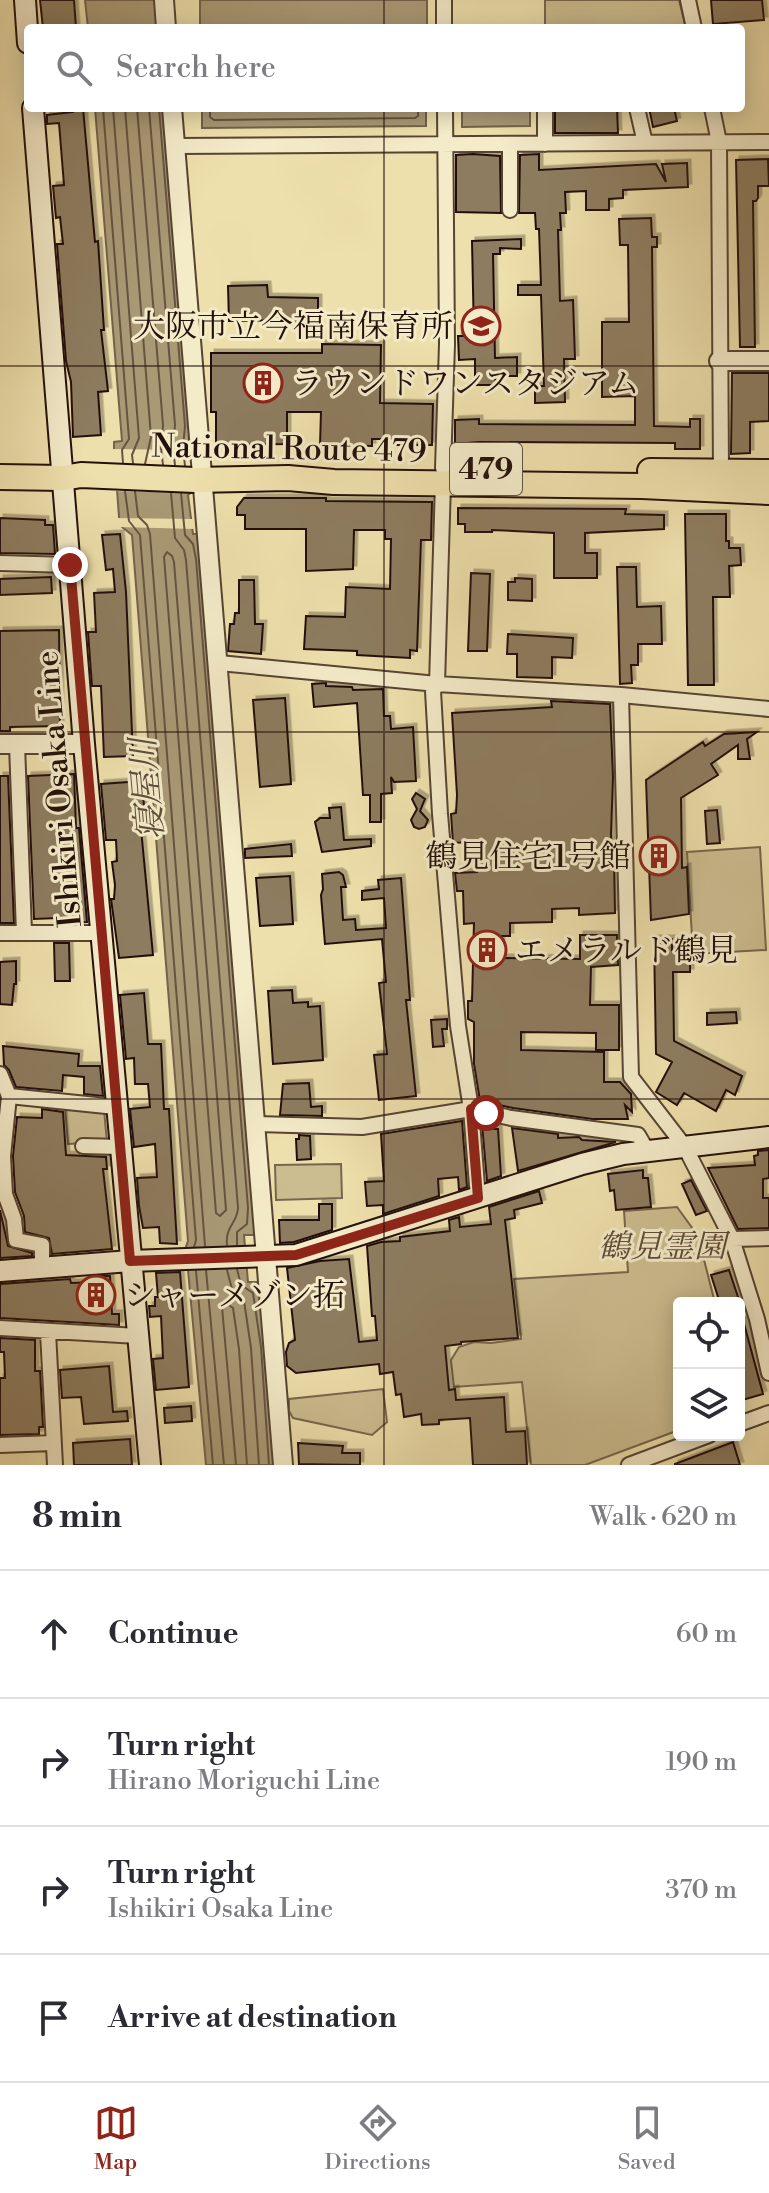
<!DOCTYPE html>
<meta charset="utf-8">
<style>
:root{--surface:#fff;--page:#f7f7f7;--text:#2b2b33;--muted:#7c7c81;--line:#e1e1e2;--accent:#8f2418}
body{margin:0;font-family:"Libre Bodoni","Noto Serif JP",serif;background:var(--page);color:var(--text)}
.controls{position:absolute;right:24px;bottom:24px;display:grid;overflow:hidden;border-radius:8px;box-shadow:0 4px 20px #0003}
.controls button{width:72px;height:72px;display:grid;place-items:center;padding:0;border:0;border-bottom:2px solid var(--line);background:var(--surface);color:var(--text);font:40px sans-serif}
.stop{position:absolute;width:24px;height:24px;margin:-18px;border:6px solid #8f2418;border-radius:50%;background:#fff}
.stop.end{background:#8f2418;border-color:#fff;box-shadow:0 2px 8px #0008}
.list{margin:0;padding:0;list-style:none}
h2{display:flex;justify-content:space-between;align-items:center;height:104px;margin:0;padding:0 32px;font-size:34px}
h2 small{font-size:26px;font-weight:400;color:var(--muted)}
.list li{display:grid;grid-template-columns:52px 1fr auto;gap:24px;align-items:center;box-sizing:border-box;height:128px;padding:0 32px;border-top:2px solid var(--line)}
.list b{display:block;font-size:30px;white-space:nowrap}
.list p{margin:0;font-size:26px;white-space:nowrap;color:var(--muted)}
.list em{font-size:26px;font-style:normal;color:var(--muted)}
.icon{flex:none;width:44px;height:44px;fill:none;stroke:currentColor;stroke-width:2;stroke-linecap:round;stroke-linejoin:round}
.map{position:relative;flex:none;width:769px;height:1465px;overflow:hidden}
.search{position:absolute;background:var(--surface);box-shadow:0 4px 20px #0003;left:24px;right:24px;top:24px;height:88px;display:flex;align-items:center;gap:20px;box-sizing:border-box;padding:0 28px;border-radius:8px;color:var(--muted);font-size:30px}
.sheet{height:616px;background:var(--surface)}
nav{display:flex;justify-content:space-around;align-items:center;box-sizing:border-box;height:112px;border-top:2px solid var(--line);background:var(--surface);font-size:22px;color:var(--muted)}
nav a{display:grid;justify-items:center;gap:4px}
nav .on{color:var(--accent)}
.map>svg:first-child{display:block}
</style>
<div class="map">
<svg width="769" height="1465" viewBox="0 0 769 1465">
<defs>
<filter id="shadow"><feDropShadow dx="3.5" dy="-3.5" stdDeviation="0" flood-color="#0004"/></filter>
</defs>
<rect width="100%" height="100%" fill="#eee0ac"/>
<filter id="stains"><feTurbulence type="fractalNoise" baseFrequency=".0025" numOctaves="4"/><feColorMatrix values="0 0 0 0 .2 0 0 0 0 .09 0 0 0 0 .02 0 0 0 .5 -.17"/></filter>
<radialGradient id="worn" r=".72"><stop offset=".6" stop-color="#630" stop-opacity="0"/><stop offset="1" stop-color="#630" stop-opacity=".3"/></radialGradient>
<path fill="#ccbd90" stroke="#78664d" stroke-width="2" d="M545 0H679L686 28H545Z
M760 847 766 950 693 954 687 852Z
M65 1108 104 1110 107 1142 68 1144Z
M341 1164 342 1198 276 1200 275 1165Z
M677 1207 698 1236 715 1303H679V1430L585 1465H531L522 1382 454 1387 451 1360 459 1347 474 1342 491 1343 521 1339 514 1279 628 1272 624 1211Z
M383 1389 387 1422 372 1435 293 1418 289 1411V1399Z"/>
<path fill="#a99975" stroke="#74624a" stroke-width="2" d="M85 0H157L159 28H88Z
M200 0H427V28H200Z
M95 108H166L193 426 190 448 192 492 188 495 193 534H199L255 1235H244L248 1282H259L277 1465H206L188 1270C182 1262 184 1250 188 1241L132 535 122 527 119 517 114 448V442L122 441Z
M202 108H426V126L202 128Z
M462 108H530V126L462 127Z"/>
<path fill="#eee0ac" d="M110 449 193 450 196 493 113 491Z
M115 518 195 519V529L118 527Z"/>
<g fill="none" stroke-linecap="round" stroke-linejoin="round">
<path stroke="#665440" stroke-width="2" d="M103 108 129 439 122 450 123 463
M113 108 139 438 132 455 133 463
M125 108 151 437 145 464
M137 108 163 425 161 448 163 465
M149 108 175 425 173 448 175 465
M159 108 185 426 183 447 185 466
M210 108V117L214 120 415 118 418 116V108
M220 108H406
M125 491 129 521 140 535 196 1240 194 1247
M135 491 138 516 147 525 150 534 205 1246
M171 493 175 538 184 550 186 560 238 1208C237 1224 225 1226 227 1245
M181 493 185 535 193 544 196 559 248 1208 247 1224 237 1232V1245
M167 552 172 556 174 562 223 1171 226 1210 220 1216 216 1213 164 557Z
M237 1269 241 1285 253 1293 261 1347 269 1465
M206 1270 224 1465
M227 1270 232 1289 244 1301 251 1348 259 1465
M196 1271 213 1465
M236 1465 222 1307 226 1303 233 1308 239 1349 247 1465"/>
</g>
<path fill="#8d7c5e" stroke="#24100a" stroke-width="2" filter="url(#shadow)" d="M40 0H74L76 28H43Z
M711 0H762L764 20 713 24Z
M72 108H83L95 242 98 241 104 330H101L108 391 98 392 101 435 73 437 71 382 66 361 57 244H63L60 217 56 218 53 186 64 185 59 123 47 124V115L73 112Z
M555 108H617L618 133H555Z
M649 108H674L677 121 653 127Z
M473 154 500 156 501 213 456 212V155Z
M539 154V170L656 164 666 182 662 164 687 163 688 187 623 190V198L609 199V210H586V191L565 192 566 213H560L561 230H558L560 301 573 300 575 359H564L565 402 535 403V386H544L541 295H518V285H541L539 229H536L535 213H519L520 155Z
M768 159 769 186H758V198L756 201H753L755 347H740L736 160Z
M651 218 652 237H657V247H652L654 426 690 427V419H700V449H675V443L479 442 455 444V420L479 419V424L635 425V396L602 397V322H629L628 245H620L619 219Z
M521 239V249L500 248V254H493L495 358 517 357V376H495L496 385H475V359L459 360 458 336H474L472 241Z
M267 285 268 297 318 298V310L305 311V325H286V320L229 321 228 286Z
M322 344 381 345 380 403 433 404 432 445H396V439H372V446L320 445 321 412H287V444L216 445V412H211V353H322Z
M732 373H769V421L750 422V453L731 454Z
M244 498H326V501L432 502 431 540H421L417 651 410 650V658L357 655V651L304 649 306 616 345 617 346 587 390 589 391 539H385V530H354L353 569 306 571V529H245V515H237V507Z
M458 508 626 509 625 514 664 515V529L585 533V553H597V578H554V533L492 530V532H465V524H458Z
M685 514H726V541H729V548H740L741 565 729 566 730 597H713L714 685H688Z
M0 518 45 520V525H53L55 554 0 553Z
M120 534 126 592 133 756 104 757 101 686H92L88 632H96L94 593 115 592 113 569 106 570 102 535Z
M617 567H636L637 607 661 606 662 644H638V665H631L632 683 620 684Z
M471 573 490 574 487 651H468Z
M51 577 52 593 0 595V579Z
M515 578 532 579V601L508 600V582H515Z
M239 580H254L255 624H263L261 654 228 651 230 624H234L235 613H239Z
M59 630 60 726 10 727V731H0V631Z
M508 634 573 638 572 658 552 657V678L517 677V654H507Z
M326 683V686L352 687 353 690 383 689 384 716H390L391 729 413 727 416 781 394 782 391 777 392 793 381 794V822H370V795H363L357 703 314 707 312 684Z
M285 698 291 784 260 787 253 700Z
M551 701 610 704 613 777 611 834 612 857H614L615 913 579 915V908L552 909V922L510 923V936H501L500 958 580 959V935H617L618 965 591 967 590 1005H619V1050H596V1033L521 1032V1050L604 1052V1082H620L631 1094 632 1112 625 1105 628 1119H592L513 1108 480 1101 474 1064V1022L468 1019V1001H472L474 923 464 924 463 891H457L455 873 477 872 476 845H470V842L453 843 451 814 456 813 457 795 452 713 552 707Z
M757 732 747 739 750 759H738V745L711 764 718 775 681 798 682 868 687 867 689 914 651 920 646 780 703 742 705 746 724 734Z
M74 774 76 828H79L87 922 58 923V918L34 919 28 776Z
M0 776H8L14 923H0Z
M142 781 145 818H140L153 955 119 958 111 899H114L115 885 112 862 117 861 116 840H106L101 784Z
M416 793 425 799 420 811 428 820 425 827 419 829 414 827 411 820 417 809 412 799Z
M341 807 344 840 371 839V846L322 852 315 822 320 818H330L329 808Z
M717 810 720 843 707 844 705 811Z
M291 844 292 856 245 858V849Z
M339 872 343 875 346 887H341L343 920 355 919 356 930 386 928 384 898 362 900V891L379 889 378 880 401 878 410 1000H406L416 1096 379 1100 374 1055 387 1054 379 983 386 982 382 939 325 944 321 895 323 889 322 874Z
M290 876 293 924 260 926 256 878Z
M654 939H672V950L690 949V972H673L674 1041 742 1076 735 1095 726 1090 716 1111 684 1093 677 1105 656 1092 672 1062 656 1054Z
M54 943H69L70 981H55Z
M16 961V984H14L12 1005 0 1004V962Z
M292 990 293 1003 308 1002V1007L320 1006 323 1060 273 1064 268 991Z
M144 993 148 1044H161L164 1109H169L177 1244 160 1243 159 1227 143 1228 139 1206 137 1178 157 1177 155 1144 134 1147 130 1109 150 1107 148 1084H135L134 1058 126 1059 120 995Z
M736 1012 737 1023 707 1025V1013Z
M447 1019V1029H442L444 1046 433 1047 431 1020Z
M3 1046 79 1054 78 1066H100L103 1096 84 1094V1077L63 1075 62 1091 16 1087 9 1070 4 1065Z
M309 1083 311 1107 322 1106V1116L280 1115 283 1084Z
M42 1109 63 1112 66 1155 106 1157 107 1169H103L112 1249 52 1254 49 1238 25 1232 24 1216 15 1192 13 1156 17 1117 42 1118Z
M462 1121 467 1187 459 1190 458 1177 438 1179 439 1196 383 1214V1205L367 1206 365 1182 384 1181 381 1134Z
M482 1124H491L492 1129H498L501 1176 487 1181Z
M512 1128 558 1134V1138L579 1137 582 1140 616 1142 518 1171Z
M299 1135 310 1136 311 1159 297 1160 296 1139H299Z
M769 1150V1178L763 1179V1198H769V1228L738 1229 708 1168 755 1165 754 1156 758 1155V1151Z
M643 1170V1178H648L651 1207 616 1210 614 1190 610 1191 608 1174Z
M691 1180 707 1211 696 1215 682 1184Z
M539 1191 542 1203 514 1210 515 1218 505 1220 518 1338 461 1342V1344L445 1346 449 1390 455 1389 456 1400 504 1397 506 1432 525 1431 527 1465H473L470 1418 439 1420V1424L422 1425 421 1414 404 1417 401 1394 396 1395 393 1372 380 1374 379 1364 296 1373 287 1366 286 1352 289 1343 295 1340 287 1268 320 1261 349 1259 359 1342 377 1340 375 1316H372L367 1246 381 1242 400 1241V1237L450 1231 449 1220 459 1217 460 1227 491 1224 489 1207Z
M319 1204H332V1230L294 1242 280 1243 279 1220H319Z
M0 1210 8 1246 32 1253V1256L0 1258Z
M729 1270 740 1303H720L711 1275Z
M180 1272 189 1387 156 1390 153 1359 163 1358 161 1316 150 1317 149 1306H155V1297H158L156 1273Z
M98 1276H110L112 1314H119V1325L0 1318V1284L70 1279 71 1283 98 1282Z
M743 1320 763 1394 739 1401V1321Z
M0 1338 35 1340V1371H40L43 1427H39V1434L0 1435V1378H5L4 1352H0Z
M109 1366 113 1412 127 1411 128 1421 84 1424 81 1397 62 1398 60 1370Z
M191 1406 192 1421 165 1423 164 1408Z
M130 1439 132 1465H74L73 1443Z
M733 1442 740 1465H675V1464Z
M298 1443 343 1446 342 1453H360V1465L299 1464Z"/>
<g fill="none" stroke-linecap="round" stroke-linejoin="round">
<defs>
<path id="minor" d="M444 0V28
M688 0 694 28
M545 108V144
M637 108 645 143
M712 108 719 142 721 471
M176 146 769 142
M510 210V144
M443 468 447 344 445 108
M443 483 437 684 433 691 440 814 458 1026 471 1109 478 1198
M0 563 70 565
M219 663 437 684 621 695 769 709
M621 695 631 1077 685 1147 732 1239 757 1319 769 1373
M17 745 24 932
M0 933H100
M0 1074 9 1096 3 1156 5 1194 14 1219 16 1240 42 1245V1268
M9 1096 116 1107
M257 1124 362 1127 471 1109 511 1118 638 1135 648 1152
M83 1146 119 1147
M732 1239 769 1238
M0 1328 138 1336
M48 1332 55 1465
M739 1424 769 1413
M0 1445 53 1443
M629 1465 709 1435"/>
<path id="tertiary" d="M164 0 166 28
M172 108 283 1465
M719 361H769
M0 744H84"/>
<path id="secondary" d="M25 0 28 43
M33 108 84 744 150 1465
M0 1271 130 1261 296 1255 582 1164 623 1154 769 1137"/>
<path id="trunk" d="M650 471 769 472
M0 477 63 478 81 475 195 480 288 478 334 482 642 486 769 492"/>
</defs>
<use href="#minor" stroke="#564432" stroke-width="18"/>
<use href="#tertiary" stroke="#564432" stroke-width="22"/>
<use href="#secondary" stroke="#24100a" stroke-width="24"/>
<use href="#trunk" stroke="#24100a" stroke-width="28"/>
<use href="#minor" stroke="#f4ebc9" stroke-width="14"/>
<use href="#tertiary" stroke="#f4ebc9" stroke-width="18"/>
<use href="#secondary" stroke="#f4ebc9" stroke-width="20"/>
<use href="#trunk" stroke="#eee0ac" stroke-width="24"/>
</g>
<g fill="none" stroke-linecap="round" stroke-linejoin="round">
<path stroke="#8f2418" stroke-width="10" d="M70 565 130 1261 296 1255 478 1198 471 1109 486 1113"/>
</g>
<path fill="none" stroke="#24100a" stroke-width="2" stroke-opacity="0.55" d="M384 0V28M384 108V1465M0 366H769M0 732H769M0 1099H769"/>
<defs>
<symbol id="school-ring" viewBox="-11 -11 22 22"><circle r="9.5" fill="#f4ebc9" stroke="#8f2418" stroke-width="1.5"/><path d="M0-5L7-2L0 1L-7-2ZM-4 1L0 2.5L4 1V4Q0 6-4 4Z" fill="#8f2418"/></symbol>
<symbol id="building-ring" viewBox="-11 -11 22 22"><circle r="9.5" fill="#f4ebc9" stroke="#8f2418" stroke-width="1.5"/><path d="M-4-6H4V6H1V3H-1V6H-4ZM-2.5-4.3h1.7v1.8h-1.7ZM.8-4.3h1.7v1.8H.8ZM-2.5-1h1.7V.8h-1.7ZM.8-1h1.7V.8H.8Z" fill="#8f2418"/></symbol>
</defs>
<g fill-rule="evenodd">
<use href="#school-ring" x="459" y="304" width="44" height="44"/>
<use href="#building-ring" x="241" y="361" width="44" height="44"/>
<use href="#building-ring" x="637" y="834" width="44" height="44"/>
<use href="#building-ring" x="465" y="928" width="44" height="44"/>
<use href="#building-ring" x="74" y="1273" width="44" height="44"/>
</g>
<g text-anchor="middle" stroke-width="6" stroke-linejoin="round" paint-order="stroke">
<rect fill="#f4ebc9" stroke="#625243" stroke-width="2" x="450" y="443" width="72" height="52" rx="6"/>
<g font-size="30" font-weight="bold" fill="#24100a">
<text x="486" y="479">479</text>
</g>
<g font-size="32" fill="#24100a" stroke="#f4ebc9" text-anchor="start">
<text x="453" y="337" text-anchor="end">大阪市立今福南保育所</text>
<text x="291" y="394">ラウンドワンスタジアム</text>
<text x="631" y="867" text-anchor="end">鶴見住宅1号館</text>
<text x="515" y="961">エメラルド鶴見</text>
<text x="124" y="1306">シャーメゾン拓</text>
</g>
<g font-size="32" fill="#24100a" stroke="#f4ebc9">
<text transform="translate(289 448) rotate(1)" y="11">National Route 479</text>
<text transform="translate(58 789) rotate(-95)" y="11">Ishikiri Osaka Line</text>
</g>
<g font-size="32" font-style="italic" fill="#5f4d39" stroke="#f4ebc9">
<text x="662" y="1257">鶴見霊園</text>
</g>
<g font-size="34" font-style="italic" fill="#604e3a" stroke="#f4ebc9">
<text transform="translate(146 789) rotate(-95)" y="12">寝屋川</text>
</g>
</g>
<rect width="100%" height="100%" filter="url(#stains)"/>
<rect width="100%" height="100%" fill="url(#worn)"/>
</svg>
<div class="controls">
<button><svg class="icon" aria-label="locate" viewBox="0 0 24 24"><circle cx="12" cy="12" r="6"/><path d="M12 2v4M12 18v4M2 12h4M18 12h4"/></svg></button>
<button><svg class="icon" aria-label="layers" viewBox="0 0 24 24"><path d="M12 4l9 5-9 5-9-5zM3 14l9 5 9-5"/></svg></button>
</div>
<div class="stop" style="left:486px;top:1113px"></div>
<div class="stop end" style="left:70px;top:565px"></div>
<div class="search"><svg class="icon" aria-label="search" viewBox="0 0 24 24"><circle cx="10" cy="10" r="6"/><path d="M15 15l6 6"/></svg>Search here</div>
</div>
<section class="sheet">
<h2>8 min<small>Walk · 620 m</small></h2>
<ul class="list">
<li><svg class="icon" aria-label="ahead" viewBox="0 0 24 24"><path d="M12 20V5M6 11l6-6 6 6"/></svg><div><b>Continue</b></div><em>60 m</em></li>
<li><svg class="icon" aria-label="right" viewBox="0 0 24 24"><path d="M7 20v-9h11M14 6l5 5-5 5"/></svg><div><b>Turn right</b><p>Hirano Moriguchi Line</p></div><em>190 m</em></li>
<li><svg class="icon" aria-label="right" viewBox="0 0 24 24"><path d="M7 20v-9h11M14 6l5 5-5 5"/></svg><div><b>Turn right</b><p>Ishikiri Osaka Line</p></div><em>370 m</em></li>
<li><svg class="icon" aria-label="arrive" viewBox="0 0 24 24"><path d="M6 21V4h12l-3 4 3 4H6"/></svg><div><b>Arrive at destination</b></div></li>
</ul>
</section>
<nav>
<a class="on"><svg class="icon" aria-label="map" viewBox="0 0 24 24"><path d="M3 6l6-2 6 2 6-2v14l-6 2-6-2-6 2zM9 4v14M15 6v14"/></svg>Map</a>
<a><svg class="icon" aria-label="directions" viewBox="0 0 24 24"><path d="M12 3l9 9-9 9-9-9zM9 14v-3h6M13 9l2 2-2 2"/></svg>Directions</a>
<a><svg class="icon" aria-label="saved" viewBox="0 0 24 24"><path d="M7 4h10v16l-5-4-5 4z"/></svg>Saved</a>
</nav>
